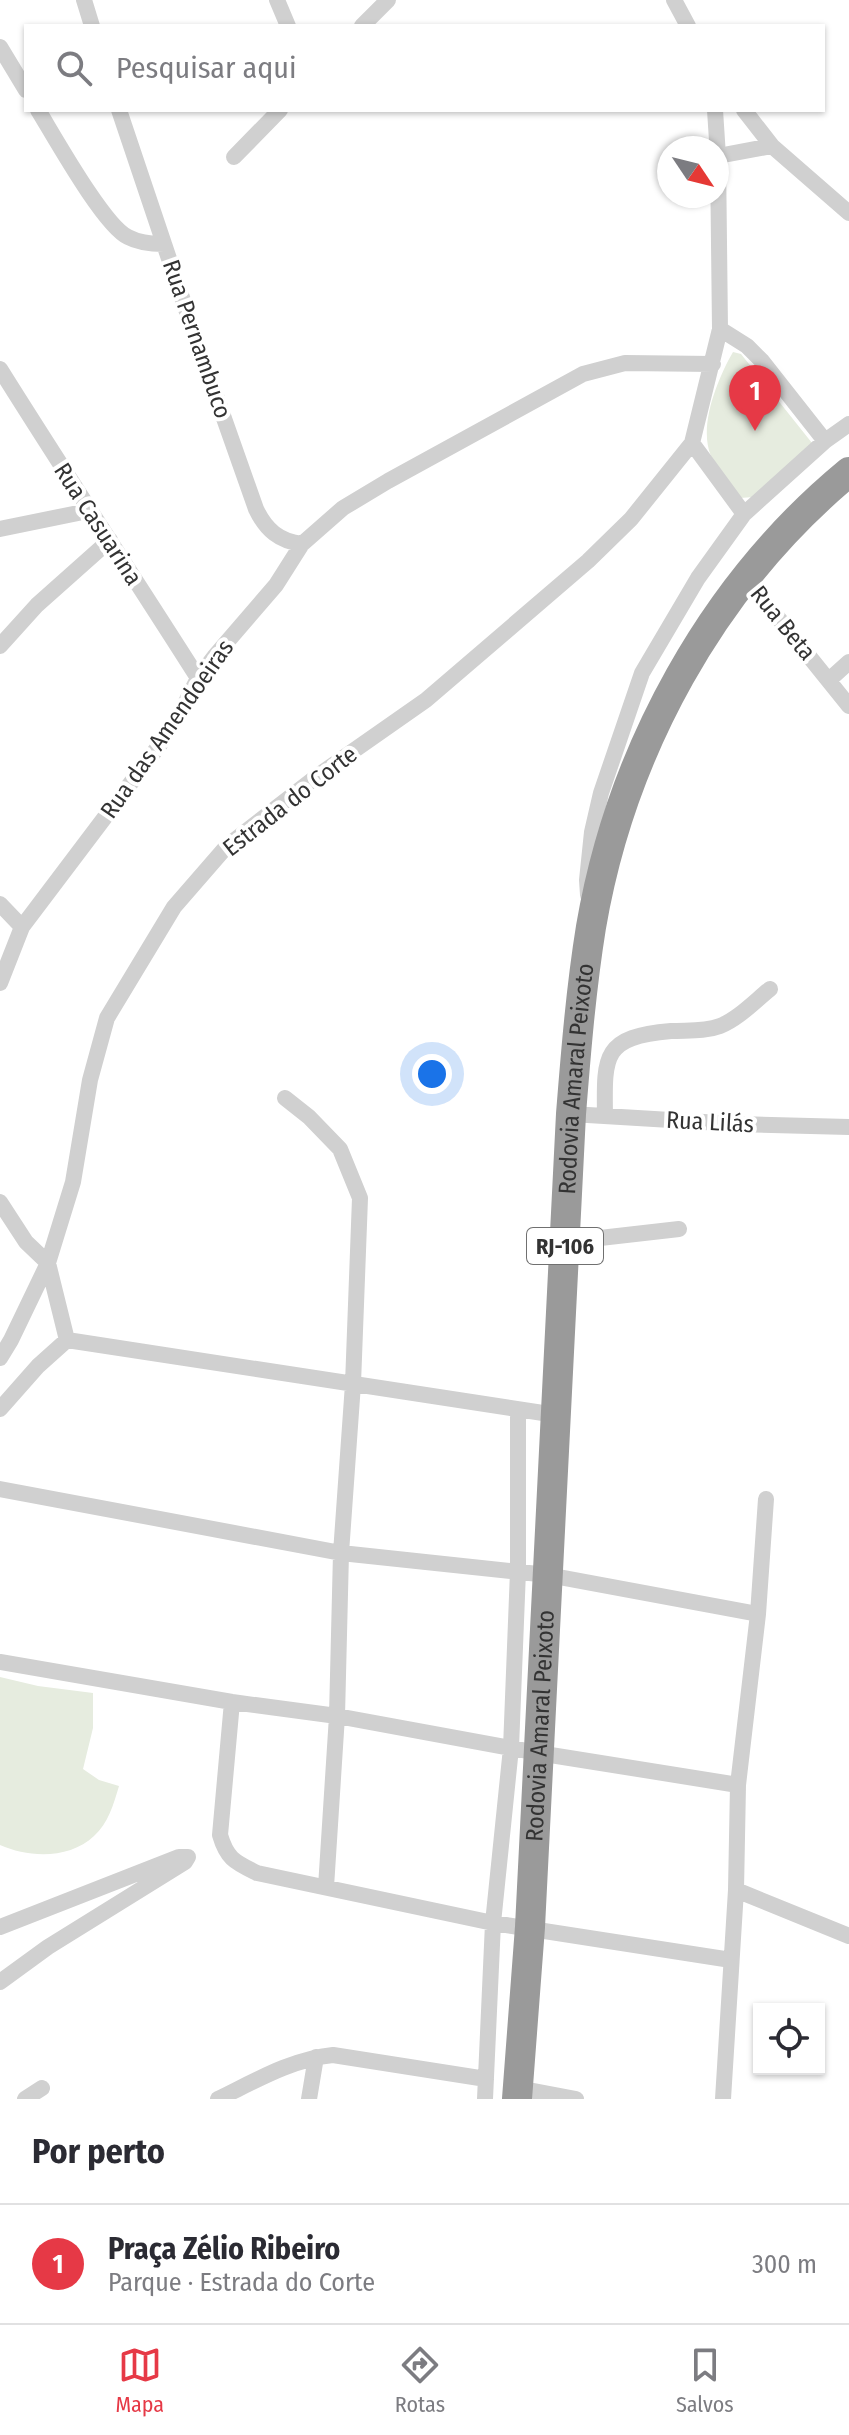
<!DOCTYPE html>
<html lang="pt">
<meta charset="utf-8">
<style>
:root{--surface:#fff;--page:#f2f2f3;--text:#2b2b33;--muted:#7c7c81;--line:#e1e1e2;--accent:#e63946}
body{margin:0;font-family:"Fira Sans Condensed",sans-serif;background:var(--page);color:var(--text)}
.controls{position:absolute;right:24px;bottom:24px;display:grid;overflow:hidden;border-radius:0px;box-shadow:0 2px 6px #0004}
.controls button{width:72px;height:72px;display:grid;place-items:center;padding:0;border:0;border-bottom:2px solid var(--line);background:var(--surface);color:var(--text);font:40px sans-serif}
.compass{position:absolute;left:657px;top:136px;width:72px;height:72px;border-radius:50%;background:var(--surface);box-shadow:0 2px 6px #0004;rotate:125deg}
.you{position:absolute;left:432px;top:1074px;width:28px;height:28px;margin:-20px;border:6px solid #fff;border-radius:50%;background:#1a73e8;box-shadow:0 0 0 12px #1a73e833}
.badge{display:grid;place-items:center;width:52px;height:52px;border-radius:50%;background:var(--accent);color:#fff;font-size:26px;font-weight:700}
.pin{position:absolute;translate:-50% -66px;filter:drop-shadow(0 2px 4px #0008)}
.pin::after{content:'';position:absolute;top:42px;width:28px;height:24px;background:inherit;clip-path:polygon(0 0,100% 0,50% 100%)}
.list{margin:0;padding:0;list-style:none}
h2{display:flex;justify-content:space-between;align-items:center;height:104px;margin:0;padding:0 32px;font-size:34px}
h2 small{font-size:26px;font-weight:400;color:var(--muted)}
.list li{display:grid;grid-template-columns:52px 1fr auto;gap:24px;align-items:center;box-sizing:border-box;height:120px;padding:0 32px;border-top:2px solid var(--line)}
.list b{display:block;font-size:30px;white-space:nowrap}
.list p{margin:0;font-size:26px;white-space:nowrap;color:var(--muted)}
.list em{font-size:26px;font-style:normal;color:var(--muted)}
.icon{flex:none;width:44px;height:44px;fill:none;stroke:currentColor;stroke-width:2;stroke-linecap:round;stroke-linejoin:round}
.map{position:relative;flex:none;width:849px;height:2099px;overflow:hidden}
.search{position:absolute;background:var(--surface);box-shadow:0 2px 6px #0004;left:24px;right:24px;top:24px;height:88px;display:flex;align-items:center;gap:20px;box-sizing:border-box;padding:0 28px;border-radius:0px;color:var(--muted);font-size:30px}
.sheet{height:224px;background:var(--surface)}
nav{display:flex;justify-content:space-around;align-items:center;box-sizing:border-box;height:112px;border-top:2px solid var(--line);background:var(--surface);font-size:22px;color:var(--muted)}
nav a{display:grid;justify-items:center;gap:4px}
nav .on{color:var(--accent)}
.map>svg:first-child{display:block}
</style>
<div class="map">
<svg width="849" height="2099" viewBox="0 0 849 2099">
<rect width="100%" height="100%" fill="#fff"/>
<path fill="#e6ecdf" d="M733 352 741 354 812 443 754 497 740 498C731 485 718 470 711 456 698 426 718 378 733 352Z
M0 1677 38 1686 93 1693V1728L83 1769 99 1780 119 1786C114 1803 108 1824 94 1836 70 1859 29 1858 0 1845Z"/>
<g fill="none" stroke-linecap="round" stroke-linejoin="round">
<path stroke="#d0d0d0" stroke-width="16" d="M84 0 92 26
M277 0 288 26
M674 0 688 26
M362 26 388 0
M0 47 26 90
M38 110C54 136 104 226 128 237 139 243 152 244 164 244
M119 110 196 339 256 509C266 530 279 541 302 544
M744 110 772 146 849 213
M718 156 772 146
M234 157 280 110
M720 329 747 346 762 361 825 441
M0 369C65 473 132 574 198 678
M692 443 744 514
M0 529 88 511
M746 578 849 706
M0 646 37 605 110 540
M829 680 849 662
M588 895 587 880 592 832 601 793 642 673 698 578 744 514 825 441 849 424
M0 904 22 927
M0 983 22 927 161 743 182 710 198 678 214 657 276 585 302 544 343 508 388 481 583 374 625 363 713 364
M285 1098 309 1117 340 1149 360 1198 353 1384 341 1553 337 1716 326 1887
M571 1114 737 1124 849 1127
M605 1116C604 1055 603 1037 671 1031 688 1030 704 1032 720 1026 738 1019 755 1001 770 989
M0 1202 26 1242 48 1263 11 1340 0 1358
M565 1242 679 1229
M67 1340 48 1263 73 1182 90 1080 107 1018 174 907 227 846 316 777 426 700 588 561 631 519 692 443 720 329 718 156 715 110
M0 1409 38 1366 67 1340 556 1415
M0 1489 341 1553 548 1575 758 1614
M0 1662 232 1702 337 1716 538 1753 738 1785
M232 1702 220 1835C227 1859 235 1862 257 1873L493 1923 731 1960
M736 1890 849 1936
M0 1927 179 1857H188L185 1862 48 1947 0 1982
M518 2088 576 2099
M25 2099 42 2088
M218 2099C255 2081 292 2059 333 2055L486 2079
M309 2099 316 2057
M485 2099 493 1923 511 1748 518 1571V1410
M723 2099 736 1890 738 1785 758 1614 766 1499"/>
<path stroke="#9a9a9a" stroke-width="30" id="s1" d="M517 2099 530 1927 571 1114C576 1051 581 989 591 927 621 752 712 585 849 472"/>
</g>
<g text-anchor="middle" stroke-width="8" stroke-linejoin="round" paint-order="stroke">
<rect fill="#fff" stroke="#707070" stroke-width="2" x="527" y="1228" width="76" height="36" rx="6"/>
<g font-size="22" font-weight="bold" fill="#333">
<text x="565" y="1254">RJ-106</text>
</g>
<g font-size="24" fill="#333" stroke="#fff">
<text transform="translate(197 339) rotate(71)" y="8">Rua Pernambuco</text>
<text transform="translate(98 524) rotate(57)" y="8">Rua Casuarina</text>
<text transform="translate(783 623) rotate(51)" y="8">Rua Beta</text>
<text transform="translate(167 729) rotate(-55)" y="8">Rua das Amendoeiras</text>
<text transform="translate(290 801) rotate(-38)" y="8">Estrada do Corte</text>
<text dy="8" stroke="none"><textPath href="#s1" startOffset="1022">Rodovia Amaral Peixoto</textPath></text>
<text transform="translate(710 1122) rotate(3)" y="8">Rua Lilás</text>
<text dy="8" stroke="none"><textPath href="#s1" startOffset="374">Rodovia Amaral Peixoto</textPath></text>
</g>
</g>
</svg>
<div class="controls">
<button><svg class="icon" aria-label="locate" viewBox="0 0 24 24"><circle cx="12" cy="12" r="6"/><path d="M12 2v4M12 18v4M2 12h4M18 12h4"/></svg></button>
</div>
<svg class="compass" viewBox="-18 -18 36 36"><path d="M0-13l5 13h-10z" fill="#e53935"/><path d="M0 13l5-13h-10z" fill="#7c7c81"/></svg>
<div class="you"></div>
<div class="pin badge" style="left:755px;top:431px">1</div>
<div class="search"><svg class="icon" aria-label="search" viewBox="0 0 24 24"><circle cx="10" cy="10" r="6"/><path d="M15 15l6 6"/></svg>Pesquisar aqui</div>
</div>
<section class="sheet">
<h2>Por perto<small></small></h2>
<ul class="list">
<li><span class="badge">1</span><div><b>Praça Zélio Ribeiro</b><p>Parque · Estrada do Corte</p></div><em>300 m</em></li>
</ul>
</section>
<nav>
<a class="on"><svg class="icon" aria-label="map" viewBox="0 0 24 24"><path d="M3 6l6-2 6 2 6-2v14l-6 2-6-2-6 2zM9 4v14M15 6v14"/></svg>Mapa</a>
<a><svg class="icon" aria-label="directions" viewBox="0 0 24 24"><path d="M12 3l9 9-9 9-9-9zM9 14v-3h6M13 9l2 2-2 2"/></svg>Rotas</a>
<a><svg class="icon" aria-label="saved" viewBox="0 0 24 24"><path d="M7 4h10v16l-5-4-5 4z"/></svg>Salvos</a>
</nav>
